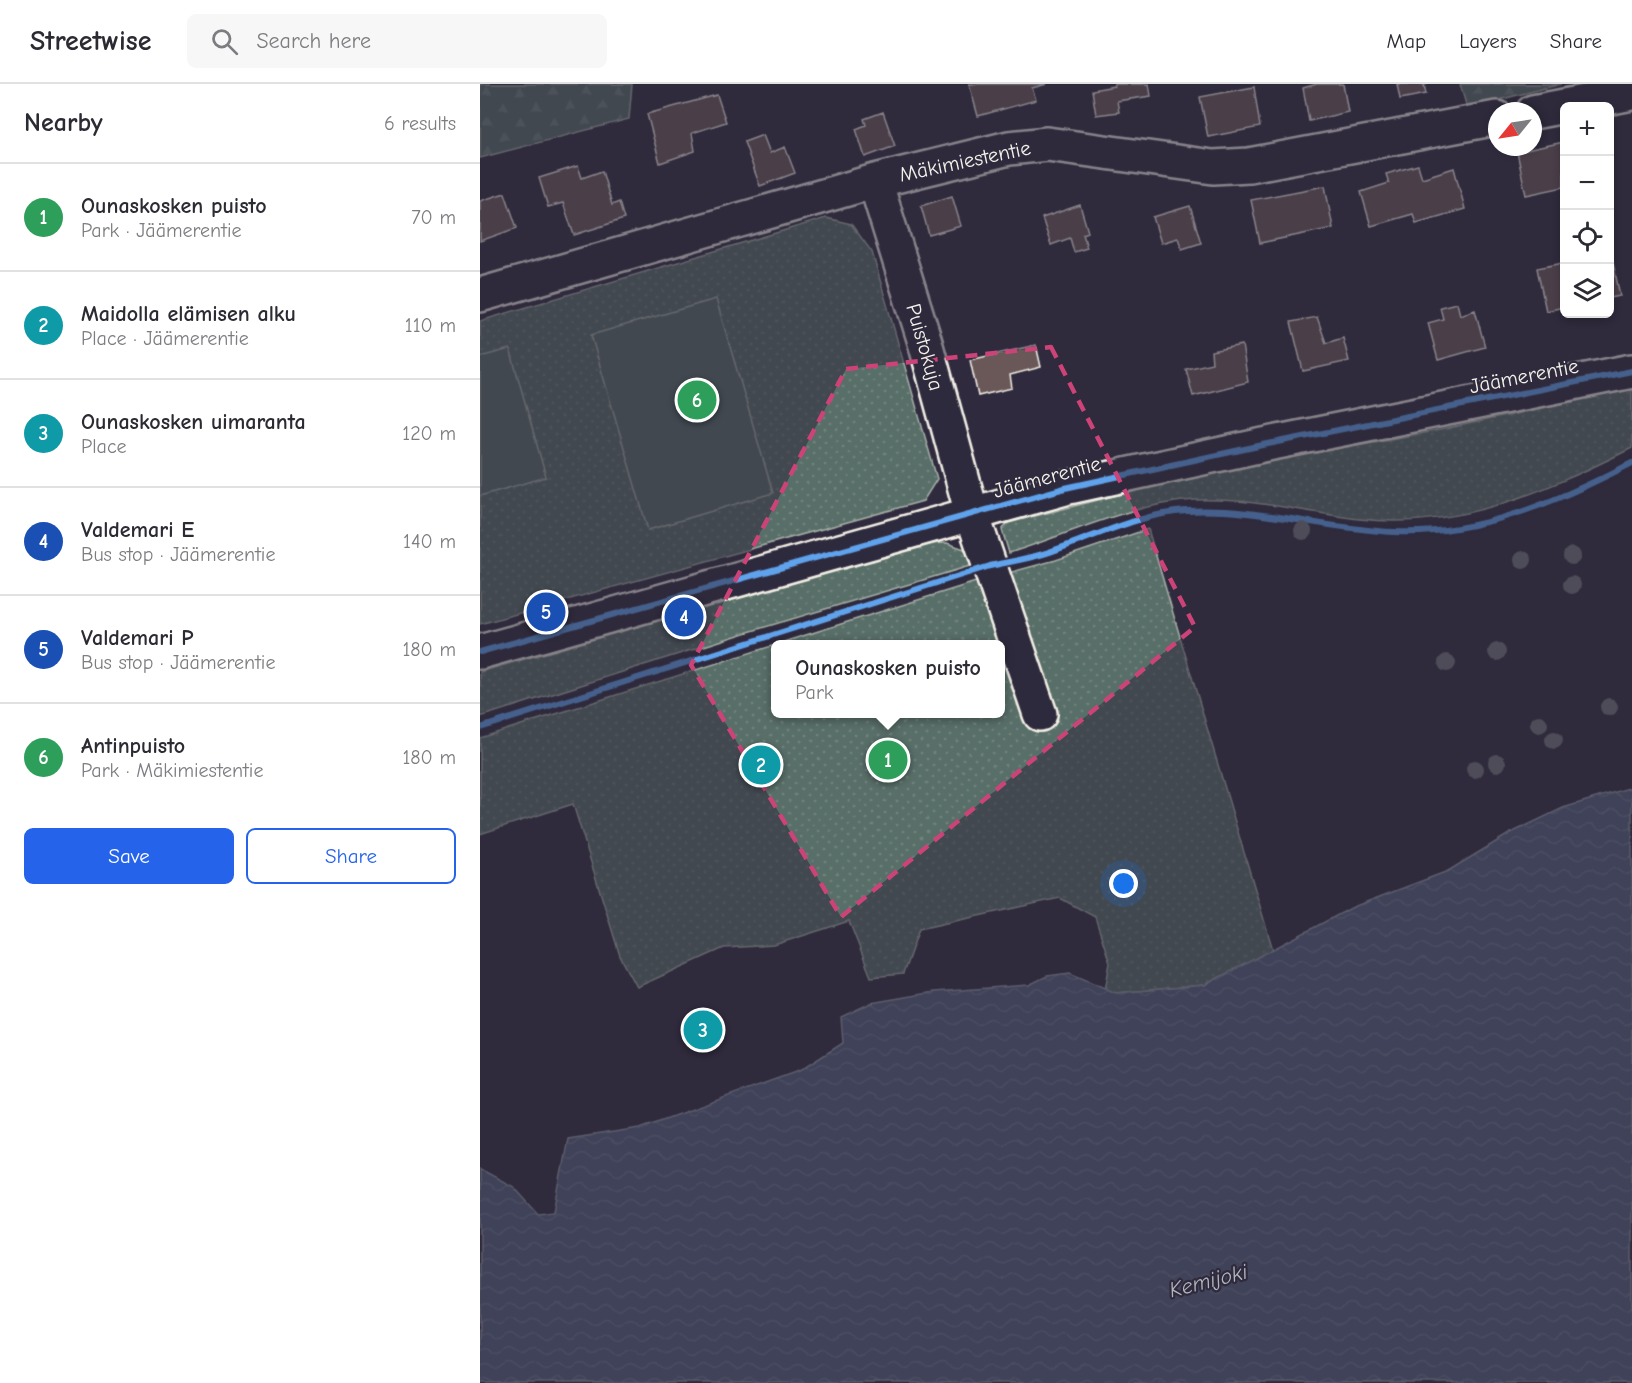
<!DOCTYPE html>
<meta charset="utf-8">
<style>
:root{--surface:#fff;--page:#f7f7f7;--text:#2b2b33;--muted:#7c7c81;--line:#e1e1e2;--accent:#2563eb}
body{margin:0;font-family:"Comic Neue",sans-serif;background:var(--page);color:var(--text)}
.controls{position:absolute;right:18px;top:18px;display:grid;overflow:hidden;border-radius:9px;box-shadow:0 3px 9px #0003}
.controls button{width:54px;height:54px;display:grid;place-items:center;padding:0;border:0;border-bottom:2px solid var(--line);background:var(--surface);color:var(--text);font:30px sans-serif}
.compass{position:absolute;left:1008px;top:18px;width:54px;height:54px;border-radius:50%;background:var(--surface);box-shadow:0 3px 9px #0003;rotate:240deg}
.you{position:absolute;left:644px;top:800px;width:21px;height:21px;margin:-15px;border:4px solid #fff;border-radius:50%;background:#1a73e8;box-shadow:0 0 0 9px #1a73e833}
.badge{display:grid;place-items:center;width:39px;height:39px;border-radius:50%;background:var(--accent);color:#fff;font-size:20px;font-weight:700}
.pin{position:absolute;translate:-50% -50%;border:3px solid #fff;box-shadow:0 2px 6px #0006}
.popup{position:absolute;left:291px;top:556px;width:234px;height:78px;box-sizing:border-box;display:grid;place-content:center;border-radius:9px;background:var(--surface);filter:drop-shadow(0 2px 4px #0005);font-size:20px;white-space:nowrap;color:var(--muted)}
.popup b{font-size:22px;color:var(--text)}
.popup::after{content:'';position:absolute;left:50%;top:100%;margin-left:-12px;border:12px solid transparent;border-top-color:var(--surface)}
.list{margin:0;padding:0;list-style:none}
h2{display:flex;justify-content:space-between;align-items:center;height:78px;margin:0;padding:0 24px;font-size:26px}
h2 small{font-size:20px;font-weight:400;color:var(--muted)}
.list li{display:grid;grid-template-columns:39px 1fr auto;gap:18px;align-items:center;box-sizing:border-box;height:108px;padding:0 24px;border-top:2px solid var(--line)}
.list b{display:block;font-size:22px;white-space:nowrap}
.list p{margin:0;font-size:20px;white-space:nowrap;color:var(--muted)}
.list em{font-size:20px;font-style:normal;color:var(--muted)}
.actions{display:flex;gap:12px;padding:18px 24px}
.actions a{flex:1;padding:14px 0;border:2px solid var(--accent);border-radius:9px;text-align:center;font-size:21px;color:var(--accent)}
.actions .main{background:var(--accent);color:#fff}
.icon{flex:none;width:33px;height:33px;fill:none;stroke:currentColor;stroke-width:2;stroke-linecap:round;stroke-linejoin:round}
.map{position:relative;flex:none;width:1152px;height:1299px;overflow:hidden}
header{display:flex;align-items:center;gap:36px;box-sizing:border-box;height:84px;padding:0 30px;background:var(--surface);border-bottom:2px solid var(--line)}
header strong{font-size:28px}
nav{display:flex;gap:33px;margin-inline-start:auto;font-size:21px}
.search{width:420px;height:54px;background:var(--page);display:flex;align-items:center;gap:15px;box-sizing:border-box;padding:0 21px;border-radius:9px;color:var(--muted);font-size:22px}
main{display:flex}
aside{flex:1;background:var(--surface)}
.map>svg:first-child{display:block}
</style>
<header>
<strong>Streetwise</strong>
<div class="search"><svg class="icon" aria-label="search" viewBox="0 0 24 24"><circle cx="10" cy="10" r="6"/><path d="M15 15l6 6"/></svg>Search here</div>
<nav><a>Map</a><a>Layers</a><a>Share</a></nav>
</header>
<main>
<aside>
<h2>Nearby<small>6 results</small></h2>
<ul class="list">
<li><span class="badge" style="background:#2e9e5b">1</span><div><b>Ounaskosken puisto</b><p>Park · Jäämerentie</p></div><em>70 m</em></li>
<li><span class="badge" style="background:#0f9aa8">2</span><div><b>Maidolla elämisen alku</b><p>Place · Jäämerentie</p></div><em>110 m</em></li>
<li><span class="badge" style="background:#0f9aa8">3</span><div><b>Ounaskosken uimaranta</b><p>Place</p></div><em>120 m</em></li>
<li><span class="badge" style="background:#1a4fb4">4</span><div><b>Valdemari E</b><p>Bus stop · Jäämerentie</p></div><em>140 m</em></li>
<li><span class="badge" style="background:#1a4fb4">5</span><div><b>Valdemari P</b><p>Bus stop · Jäämerentie</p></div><em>180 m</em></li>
<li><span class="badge" style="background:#2e9e5b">6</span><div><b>Antinpuisto</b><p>Park · Mäkimiestentie</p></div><em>180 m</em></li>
</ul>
<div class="actions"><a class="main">Save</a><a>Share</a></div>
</aside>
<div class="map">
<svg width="1152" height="1299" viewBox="0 0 1152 1299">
<defs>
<pattern id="green-dots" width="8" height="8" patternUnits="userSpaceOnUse" patternTransform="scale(1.5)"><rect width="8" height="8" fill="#596e67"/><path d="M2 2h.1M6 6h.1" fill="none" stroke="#71837d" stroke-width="1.8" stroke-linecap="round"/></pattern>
<pattern id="forest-firs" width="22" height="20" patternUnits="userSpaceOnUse" patternTransform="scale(1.5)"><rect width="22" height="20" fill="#596e67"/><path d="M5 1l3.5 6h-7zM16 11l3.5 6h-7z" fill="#71837d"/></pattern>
<pattern id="water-waves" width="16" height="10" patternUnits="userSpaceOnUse" patternTransform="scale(1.5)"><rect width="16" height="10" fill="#52617c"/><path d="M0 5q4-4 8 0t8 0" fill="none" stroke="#6c788f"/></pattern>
</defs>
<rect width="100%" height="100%" fill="#2f2a3d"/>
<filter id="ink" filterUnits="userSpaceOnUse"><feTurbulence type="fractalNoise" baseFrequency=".0167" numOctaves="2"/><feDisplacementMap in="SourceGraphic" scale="12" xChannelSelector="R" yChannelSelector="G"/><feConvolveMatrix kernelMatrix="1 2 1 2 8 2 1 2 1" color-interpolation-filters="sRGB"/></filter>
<g filter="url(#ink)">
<path fill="url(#green-dots)" stroke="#a6b0a8" stroke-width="1.5" d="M346 134 371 140 392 168 457 395 443 417 0 540V237Z
M1152 305V364C1066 407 978 447 879 435 824 428 772 414 716 416 652 419 590 450 529 469L522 446 528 439 677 401 817 372 960 346Z
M668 445 793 866 725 901 636 909 625 906 630 879 615 833 580 814 439 845 423 890 391 893 369 837 294 861 244 864 157 903 140 872 93 720 0 750V654L295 561 296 630H520V560H297L499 497 576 476Z
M467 459 490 467 496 476 490 482 265 549 0 633V588L446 460Z"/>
<path fill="url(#forest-firs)" stroke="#a6b0a8" stroke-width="1.5" d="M0 0H152L149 35 0 74Z
M980 0H1081L987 24Z"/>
<path fill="#596e67" stroke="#a6b0a8" stroke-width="1.5" d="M236 215 293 409 168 446 111 251Z
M30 265 66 393 0 412V273Z"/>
<path fill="url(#water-waves)" stroke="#939ba7" stroke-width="1.5" d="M1152 703V1299H0V1085L34 1103 58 1130 74 1128 88 1055 160 1044 321 986 363 959 361 933 391 919 454 908 549 901 567 892 590 889 636 909 725 901 873 823 968 787 1029 750 1083 724Z"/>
<path fill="#6b5958" stroke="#f4f1e8" stroke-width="1.5" d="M489 0H567L552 4 556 16 498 32Z
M634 0H669L671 12 637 17 639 28 616 31 612 6 634 2Z
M837 0H863L868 28 829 37 823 4Z
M917 0H948L944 1 946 10 920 15Z
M774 3 780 43 728 53 720 13Z
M237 11 246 38 212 49 215 67 180 79 167 30Z
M403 28 415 62 385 73 376 45 386 41 384 35Z
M283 51 290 69 305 63 315 89 280 102 264 58Z
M1084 58V103L1046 111 1037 68Z
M938 81 942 94 974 84 985 125 936 139 933 130 891 142 881 108 909 99 906 90Z
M98 82 102 94 122 87 132 121 139 118 144 135 94 151 83 119 68 123 59 94Z
M845 102 853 144 780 159 771 116Z
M25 109 37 144 0 157V117Z
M472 112 481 142 449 151 441 122Z
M600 121 608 148 603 150 607 164 594 168 590 154 571 161 562 134Z
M710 122 721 159 702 165 698 154 681 159 673 133Z
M1131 169 1140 212 1130 214V170Z
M1084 179V223L1066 227 1057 184Z
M977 219 980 231 995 226 1005 263 958 276 948 239 963 235 960 223Z
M837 233 846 259 863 254 869 277 823 287 811 238Z
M556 261 561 283 530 291 532 304 498 312 490 276Z
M762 261 768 298 713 312 706 285 732 279 731 267Z"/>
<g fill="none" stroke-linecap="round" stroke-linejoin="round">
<defs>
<path id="minor" d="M1053 28 1152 9
M395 97 445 258 492 430 560 630
M0 211 395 97 529 64 567 60 733 83 769 81 1017 34
M0 568 585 404 783 361 1152 287"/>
</defs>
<use href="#minor" stroke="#f4f1e8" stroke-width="38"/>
<use href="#minor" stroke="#2f2a3d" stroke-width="33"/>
<defs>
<path id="cycleway" d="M0 568 585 404 783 361 1152 287
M0 644 510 482C528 478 546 475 563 470 611 455 656 430 707 427 777 423 844 445 914 448 998 452 1079 417 1152 379"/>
</defs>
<use href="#cycleway" stroke="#2f2a3d" stroke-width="10"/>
<use href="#cycleway" stroke="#60a3ed" stroke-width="6"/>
</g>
<g fill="#75777b">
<circle cx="823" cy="447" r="9"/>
<circle cx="1092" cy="472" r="9"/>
<circle cx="1043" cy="476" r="9"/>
<circle cx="1092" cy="501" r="9"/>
<circle cx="1017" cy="568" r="9"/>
<circle cx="967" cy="579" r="9"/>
<circle cx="1129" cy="623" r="9"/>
<circle cx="1059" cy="640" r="9"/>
<circle cx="1074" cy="656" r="9"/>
<circle cx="1017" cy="679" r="9"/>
<circle cx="995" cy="685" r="9"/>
</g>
</g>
<path d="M0 0H1152V1299H0ZM571 263 715 543 361 833 211 581 366 285Z" fill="#2f2a3d" fill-opacity=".55" fill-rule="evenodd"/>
<path fill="none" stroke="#cc4377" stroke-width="4.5" stroke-dasharray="12 8" stroke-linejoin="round" d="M571 263 715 543 361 833 211 581 366 285Z"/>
<g text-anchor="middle" stroke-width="4.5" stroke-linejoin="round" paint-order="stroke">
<g font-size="21" fill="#f4f1e8" stroke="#2f2a3d">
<text transform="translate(485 77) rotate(-12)" y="7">Mäkimiestentie</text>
<text transform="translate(445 263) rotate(74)" y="7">Puistokuja</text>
<text transform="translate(1044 292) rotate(-11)" y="7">Jäämerentie</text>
<text transform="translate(567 393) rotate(-15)" y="7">Jäämerentie</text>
</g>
<g font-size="22" font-style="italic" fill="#b3b7bd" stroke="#2f2a3d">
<text transform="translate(728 1196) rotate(-14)" y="8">Kemijoki</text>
</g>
</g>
</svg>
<div class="controls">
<button>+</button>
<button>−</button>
<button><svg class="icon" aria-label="locate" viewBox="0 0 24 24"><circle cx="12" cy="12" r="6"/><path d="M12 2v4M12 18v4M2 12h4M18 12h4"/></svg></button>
<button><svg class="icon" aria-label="layers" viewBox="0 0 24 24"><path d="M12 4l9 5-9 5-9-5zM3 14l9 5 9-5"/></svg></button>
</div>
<svg class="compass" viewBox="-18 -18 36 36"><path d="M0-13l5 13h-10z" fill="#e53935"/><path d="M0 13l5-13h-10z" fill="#7c7c81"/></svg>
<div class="you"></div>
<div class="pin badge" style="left:408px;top:676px;background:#2e9e5b">1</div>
<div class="popup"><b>Ounaskosken puisto</b>Park</div>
<div class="pin badge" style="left:281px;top:681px;background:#0f9aa8">2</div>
<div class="pin badge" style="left:223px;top:946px;background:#0f9aa8">3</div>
<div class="pin badge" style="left:204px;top:533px;background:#1a4fb4">4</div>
<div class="pin badge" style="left:66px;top:528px;background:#1a4fb4">5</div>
<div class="pin badge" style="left:217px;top:316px;background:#2e9e5b">6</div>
</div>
</main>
